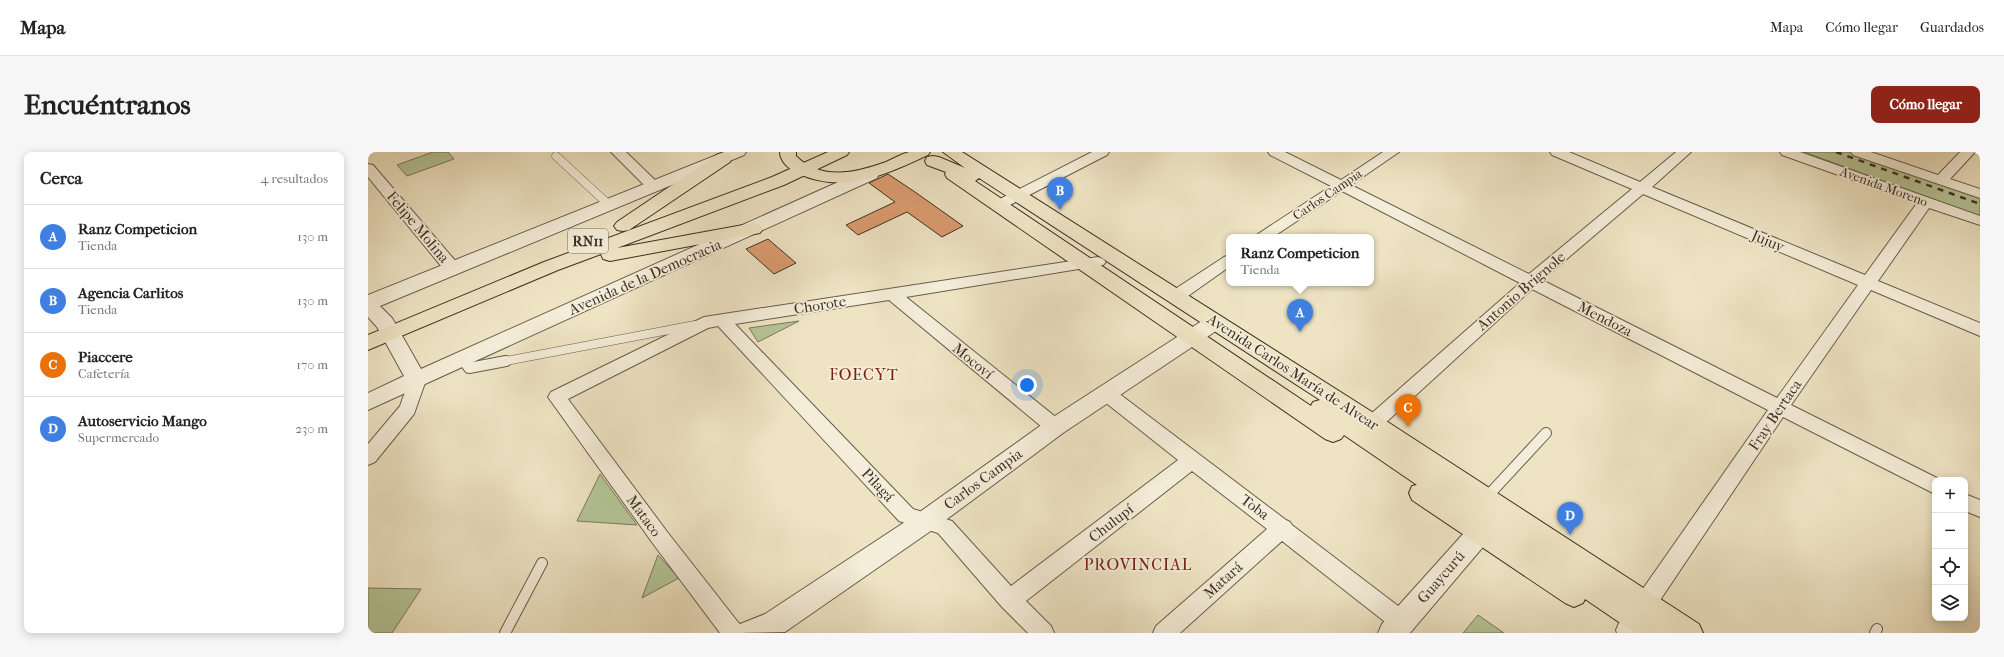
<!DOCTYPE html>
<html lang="es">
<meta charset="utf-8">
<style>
:root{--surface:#fff;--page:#f6f6f6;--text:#222;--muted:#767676;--line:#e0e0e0;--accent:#8f2418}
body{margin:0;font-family:"IM FELL French Canon",serif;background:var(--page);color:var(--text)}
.controls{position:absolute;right:12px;bottom:12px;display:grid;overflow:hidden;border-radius:8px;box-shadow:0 2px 10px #0003}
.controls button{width:36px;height:36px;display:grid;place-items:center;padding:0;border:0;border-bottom:1px solid var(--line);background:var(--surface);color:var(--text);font:20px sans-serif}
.you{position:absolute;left:659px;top:233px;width:14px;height:14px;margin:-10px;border:3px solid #fff;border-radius:50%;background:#1a73e8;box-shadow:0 0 0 6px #1a73e833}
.badge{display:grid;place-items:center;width:26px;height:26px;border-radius:50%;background:var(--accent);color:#fff;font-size:13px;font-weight:700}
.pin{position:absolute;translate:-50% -33px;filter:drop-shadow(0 1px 2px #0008)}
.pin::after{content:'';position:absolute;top:21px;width:14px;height:12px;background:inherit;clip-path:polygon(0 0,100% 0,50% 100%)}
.popup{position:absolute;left:858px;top:82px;width:148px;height:52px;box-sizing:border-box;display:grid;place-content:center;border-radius:8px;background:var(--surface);filter:drop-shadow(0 1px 3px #0005);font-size:13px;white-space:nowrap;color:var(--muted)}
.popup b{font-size:15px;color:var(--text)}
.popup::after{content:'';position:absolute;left:50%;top:100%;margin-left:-8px;border:8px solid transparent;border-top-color:var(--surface)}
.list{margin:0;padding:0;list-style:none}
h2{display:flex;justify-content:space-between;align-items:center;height:52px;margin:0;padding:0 16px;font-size:17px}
h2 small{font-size:13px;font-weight:400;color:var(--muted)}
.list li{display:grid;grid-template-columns:26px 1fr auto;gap:12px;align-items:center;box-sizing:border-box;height:64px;padding:0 16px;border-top:1px solid var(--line)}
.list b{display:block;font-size:15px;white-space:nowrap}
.list p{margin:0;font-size:13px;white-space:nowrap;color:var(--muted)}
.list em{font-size:13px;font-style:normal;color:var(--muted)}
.icon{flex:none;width:22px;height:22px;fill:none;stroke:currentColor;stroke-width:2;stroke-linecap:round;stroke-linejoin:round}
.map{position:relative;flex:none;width:1612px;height:481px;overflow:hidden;border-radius:8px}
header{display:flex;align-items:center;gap:24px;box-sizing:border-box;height:56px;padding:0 20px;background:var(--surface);border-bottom:1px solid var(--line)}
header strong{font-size:19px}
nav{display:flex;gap:22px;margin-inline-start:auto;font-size:14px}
.intro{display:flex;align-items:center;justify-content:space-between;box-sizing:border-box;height:96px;padding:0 24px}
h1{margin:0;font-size:28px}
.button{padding:10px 18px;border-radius:8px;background:var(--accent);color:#fff;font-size:14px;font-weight:700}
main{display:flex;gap:24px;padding:0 24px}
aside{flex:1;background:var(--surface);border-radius:8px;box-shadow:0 2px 10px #0003}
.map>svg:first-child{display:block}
</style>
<header>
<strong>Mapa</strong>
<nav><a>Mapa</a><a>Cómo llegar</a><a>Guardados</a></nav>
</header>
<div class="intro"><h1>Encuéntranos</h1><a class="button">Cómo llegar</a></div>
<main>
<aside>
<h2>Cerca<small>4 resultados</small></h2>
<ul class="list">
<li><span class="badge" style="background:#3f7fe0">A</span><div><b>Ranz Competicion</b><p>Tienda</p></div><em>130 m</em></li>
<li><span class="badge" style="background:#3f7fe0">B</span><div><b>Agencia Carlitos</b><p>Tienda</p></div><em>130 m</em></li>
<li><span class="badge" style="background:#e8710a">C</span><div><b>Piaccere</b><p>Cafetería</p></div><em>170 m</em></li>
<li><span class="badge" style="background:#3f7fe0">D</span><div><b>Autoservicio Mango</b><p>Supermercado</p></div><em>230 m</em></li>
</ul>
</aside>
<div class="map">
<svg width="1612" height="481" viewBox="0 0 1612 481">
<rect width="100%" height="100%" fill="#eee4c4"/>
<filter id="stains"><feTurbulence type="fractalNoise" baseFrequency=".005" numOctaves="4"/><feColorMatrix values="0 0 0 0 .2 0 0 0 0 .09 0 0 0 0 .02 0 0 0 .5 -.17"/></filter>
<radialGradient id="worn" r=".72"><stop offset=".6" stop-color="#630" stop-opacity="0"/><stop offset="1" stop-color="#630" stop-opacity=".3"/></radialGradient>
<path fill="#b5c597" stroke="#787a5d" d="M65 0H80L86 7 39 24 29 13Z
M1436 0H1481L1612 45V64Z
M431 169 390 190 381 176Z
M232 322 269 373 209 369Z
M290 403 311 426 274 446Z
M0 436 53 437 24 481H0Z
M1110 463 1136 481H1095Z"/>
<path fill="#db9b6f" stroke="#3b3023" d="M520 22 547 40 595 74 574 85 539 60 490 83 478 73 527 50 501 31Z
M400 87 428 111 406 122 378 97Z"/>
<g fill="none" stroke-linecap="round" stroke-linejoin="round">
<defs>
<path id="service-far1" d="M188 4 240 52
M95 207 97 210
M133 210 327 173"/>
<path id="service" d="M96 209 101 216 138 209
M1117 347 1178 281
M137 481 174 411
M1507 481 1509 477"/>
<path id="minor" d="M243 0H258L290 31 292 34 290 37H280Z
M724 0H741L739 3 636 56H626L624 53 626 50Z
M900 0H917L973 28 1015 0H1031L983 33 1161 122 1264 37 1184 3 1182 0H1201L1272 30 1308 0H1323L1284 35 1497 123 1549 51 1414 3 1412 0H1432L1612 64V73L1561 56 1510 129 1612 171V184L1503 138 1423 253 1573 328H1567V342L1415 265 1270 481H1249L1248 478 1251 471 1400 258 1164 137 1002 285 995 287 988 285 986 280 988 275 1152 131 974 39 905 85H887L890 82 963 34 902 3ZM1275 42 1490 133 1409 246 1174 128Z
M1483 0H1503L1570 23 1592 0H1607L1582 27 1612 37V46L1485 3Z
M0 12 5 13 90 112 92 116 90 120 84 121 78 120 0 25Z
M861 103V115L813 149 807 150 801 149 799 145 801 141 856 105Z
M730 105 735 107 738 110 735 113 538 145 694 270 696 275 694 280 687 282 680 280 521 148 367 172 545 357 584 369 643 434 810 308 733 247 730 242 733 237 739 235 745 237 918 368 922 370 924 373 1042 463 1045 470 1042 477 1034 480 1026 477 914 389 812 481H785L788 474 899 377 824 319 658 449 683 474 686 481H660L634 455 570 381 531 369 350 174 340 176 200 247 300 381 373 474 376 481H352L286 393 180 245 183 240 336 165Z
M49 222 55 223 58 228 46 262 7 310 0 313V292L32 254 43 223Z
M1597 342 1612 348V365L1597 359Z"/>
<path id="tertiary" d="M356 0H378L376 3 12 154 24 166 53 217 497 18 503 17 509 18 511 22 509 26 0 258V241L36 224 9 175 0 165V143Z
M847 163 854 165 857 170 854 175 695 281 567 376 417 480 368 481 372 472 397 462 549 362 679 269 840 165Z
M1122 359 1131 362 1134 369 1131 376 1042 481H1010L1014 472 1113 362Z"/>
<path id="primary" d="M412 0H428V4C453 29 488 21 518 10 525 7 533 2 541 0 547 0 555 0 562 0L560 3C517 23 477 42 431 22 422 18 412 10 412 0Z
M575 0H594L1012 265 1331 472 1335 481H1267L1217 447 1215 451 1206 455 1197 451 1044 348 1041 341 1044 334 1049 333 976 283 973 287 965 290 957 287 579 26 577 22 578 20 559 13 557 9 559 5 565 4 571 5 597 16ZM611 26 952 248 945 250 943 254 607 29Z"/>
<path id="trunk" d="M460 0H481L479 3 416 33 249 96 386 71 392 73 395 77 392 81 242 109 235 107 233 102 190 118 0 198V183L176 110 404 25Z
M356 1 362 2 364 6 362 10 261 78 255 79 249 78 246 74 249 70 350 2Z"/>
</defs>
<use href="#service-far1" stroke="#685d4b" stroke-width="9"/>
<use href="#service" stroke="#685d4b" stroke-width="12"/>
<use href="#minor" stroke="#685d4b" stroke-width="2"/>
<use href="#tertiary" stroke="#685d4b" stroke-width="2"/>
<use href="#primary" stroke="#3b3023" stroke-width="2"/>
<use href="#trunk" stroke="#3b3023" stroke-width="2"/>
<use href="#service-far1" stroke="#f4edd9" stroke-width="8"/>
<use href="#service" stroke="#f4edd9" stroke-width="10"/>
<use href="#minor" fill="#f4edd9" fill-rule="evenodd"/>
<use href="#tertiary" fill="#f4edd9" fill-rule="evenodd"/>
<use href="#primary" fill="#eee4c4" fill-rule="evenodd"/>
<use href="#trunk" fill="#eee4c4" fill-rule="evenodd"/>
<path stroke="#3b3023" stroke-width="2.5" stroke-dasharray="6 6" stroke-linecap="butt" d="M1468 0 1612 52"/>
</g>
<g text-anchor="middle" stroke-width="3.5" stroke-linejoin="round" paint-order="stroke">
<g font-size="13" fill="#3b3023" stroke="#f4edd9">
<text transform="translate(1516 34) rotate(20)" y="5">Avenida Moreno</text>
<text transform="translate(959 42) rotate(-34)" y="5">Carlos Campia</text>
</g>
<rect fill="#f4edd9" stroke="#72695a" stroke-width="1" x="200" y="77" width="40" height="24" rx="3"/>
<g font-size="14" font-weight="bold" fill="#3b3023">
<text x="220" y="94">RN11</text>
</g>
<g font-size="15" fill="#3b3023" stroke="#f4edd9">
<text transform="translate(50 75) rotate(50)" y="5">Felipe Molina</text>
<text transform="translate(1400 89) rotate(23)" y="5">Jujuy</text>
<text transform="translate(277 125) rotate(-24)" y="5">Avenida de la Democracia</text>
<text transform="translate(1153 139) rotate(-41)" y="5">Antonio Brignole</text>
<text transform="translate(452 153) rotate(-9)" y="5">Chorote</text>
<text transform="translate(1237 167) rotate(27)" y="5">Mendoza</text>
<text transform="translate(605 209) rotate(39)" y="5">Mocoví</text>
<text transform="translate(925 220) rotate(33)" y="5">Avenida Carlos María de Alvear</text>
<text transform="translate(1407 263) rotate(-56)" y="5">Fray Bertaca</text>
<text transform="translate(615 327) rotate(-36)" y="5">Carlos Campia</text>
<text transform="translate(510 333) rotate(47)" y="5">Pilagá</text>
<text transform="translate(887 355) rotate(37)" y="5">Toba</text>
<text transform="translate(276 364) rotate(54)" y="5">Mataco</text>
<text transform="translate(743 371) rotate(-38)" y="5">Chulupí</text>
<text transform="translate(1073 425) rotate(-49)" y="5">Guaycurú</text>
<text transform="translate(855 428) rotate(-42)" y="5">Matará</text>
</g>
<g font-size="16" letter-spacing="1" fill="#7a1f14" stroke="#f4edd9">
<text x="496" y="228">FOECYT</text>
<text x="770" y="418">PROVINCIAL</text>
</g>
</g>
<rect width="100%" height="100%" filter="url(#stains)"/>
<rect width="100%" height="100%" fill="url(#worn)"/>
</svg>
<div class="controls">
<button>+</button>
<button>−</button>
<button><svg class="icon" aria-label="locate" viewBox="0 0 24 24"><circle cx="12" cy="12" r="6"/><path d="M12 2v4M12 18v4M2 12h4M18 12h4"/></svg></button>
<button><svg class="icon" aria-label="layers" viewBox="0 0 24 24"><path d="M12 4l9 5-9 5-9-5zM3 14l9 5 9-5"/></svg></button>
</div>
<div class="you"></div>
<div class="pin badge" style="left:932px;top:180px;background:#3f7fe0">A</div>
<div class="popup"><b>Ranz Competicion</b>Tienda</div>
<div class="pin badge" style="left:692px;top:58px;background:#3f7fe0">B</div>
<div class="pin badge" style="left:1040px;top:275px;background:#e8710a">C</div>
<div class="pin badge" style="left:1202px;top:383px;background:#3f7fe0">D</div>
</div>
</main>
